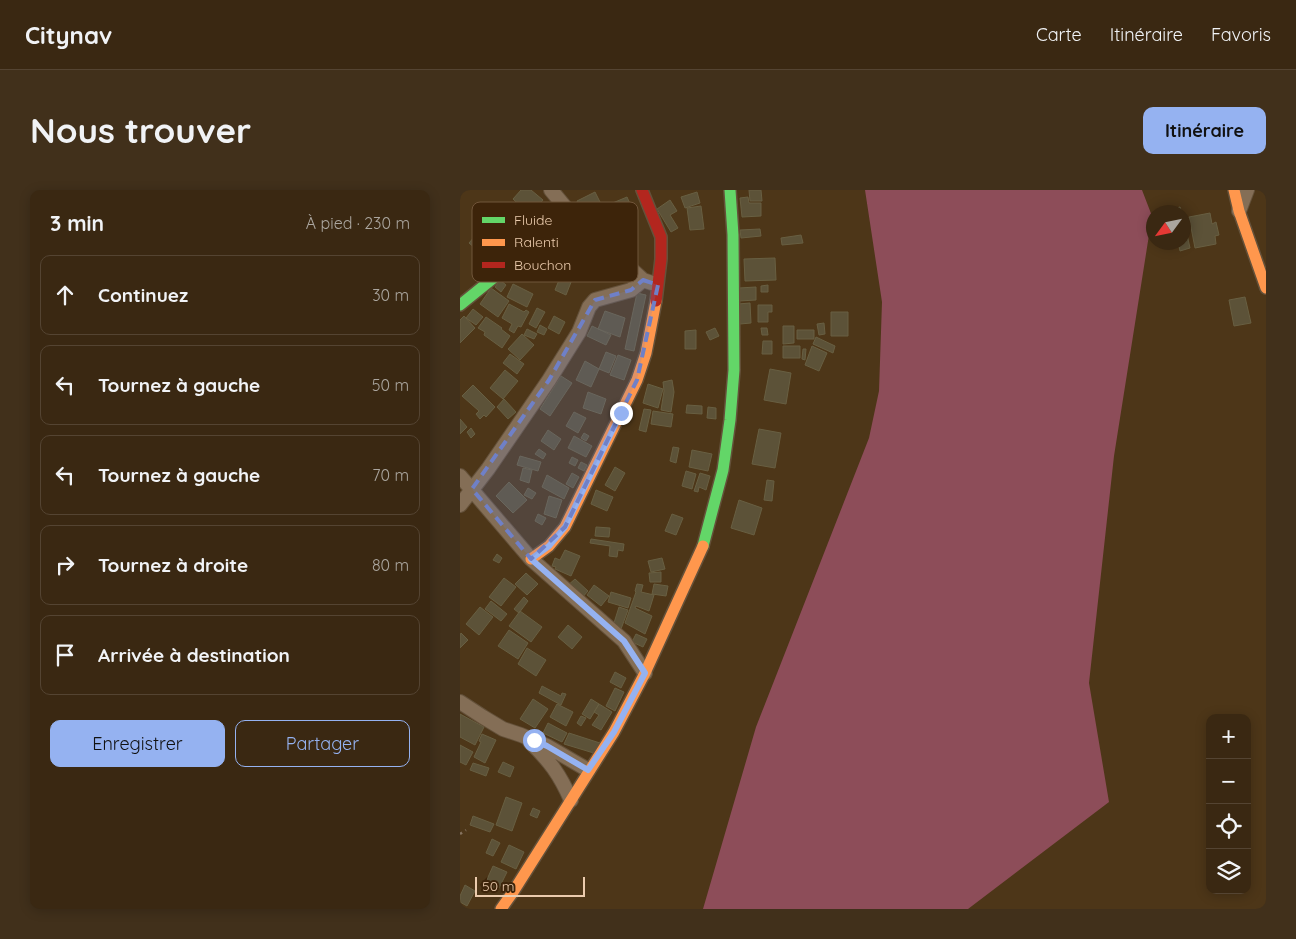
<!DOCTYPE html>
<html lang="fr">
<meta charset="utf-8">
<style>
:root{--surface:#3a2812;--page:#41301b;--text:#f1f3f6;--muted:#aba69f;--line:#544432;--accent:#95b2f1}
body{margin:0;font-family:Quicksand,sans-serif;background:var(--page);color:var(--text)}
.controls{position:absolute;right:15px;bottom:15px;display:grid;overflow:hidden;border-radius:10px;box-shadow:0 2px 12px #0003}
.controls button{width:45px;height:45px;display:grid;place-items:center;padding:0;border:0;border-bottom:1px solid var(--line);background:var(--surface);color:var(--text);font:25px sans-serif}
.compass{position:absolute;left:686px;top:15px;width:45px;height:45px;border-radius:50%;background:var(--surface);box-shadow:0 2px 12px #0003;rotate:237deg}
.scale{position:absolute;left:15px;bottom:12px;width:110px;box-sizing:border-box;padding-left:5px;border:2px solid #ebcbad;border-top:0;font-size:14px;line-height:18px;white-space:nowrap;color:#ebcbad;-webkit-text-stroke:4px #3d240a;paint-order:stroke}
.stop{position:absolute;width:15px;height:15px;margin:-11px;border:4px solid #95b2f1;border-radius:50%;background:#fff}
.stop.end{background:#95b2f1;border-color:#fff;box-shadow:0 1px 5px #0008}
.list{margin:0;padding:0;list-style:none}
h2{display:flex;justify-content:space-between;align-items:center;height:65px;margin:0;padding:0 20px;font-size:21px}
h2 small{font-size:16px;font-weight:400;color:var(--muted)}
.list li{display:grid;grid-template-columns:32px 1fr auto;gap:15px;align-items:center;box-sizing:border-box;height:80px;margin:0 10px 10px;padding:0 10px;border:1px solid var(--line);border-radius:10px}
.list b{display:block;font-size:19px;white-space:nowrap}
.list em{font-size:16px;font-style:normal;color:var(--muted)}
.actions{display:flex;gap:10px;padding:15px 20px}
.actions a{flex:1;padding:11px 0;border:1px solid var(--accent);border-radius:10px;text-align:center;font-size:18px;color:var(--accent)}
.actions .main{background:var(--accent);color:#111}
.icon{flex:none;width:28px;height:28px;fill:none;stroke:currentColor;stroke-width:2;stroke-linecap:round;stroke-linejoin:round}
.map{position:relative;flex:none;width:806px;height:719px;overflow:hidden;border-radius:10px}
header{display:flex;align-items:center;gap:30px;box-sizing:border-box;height:70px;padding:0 25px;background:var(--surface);border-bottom:1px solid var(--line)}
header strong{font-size:24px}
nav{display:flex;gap:28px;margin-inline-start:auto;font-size:18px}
.intro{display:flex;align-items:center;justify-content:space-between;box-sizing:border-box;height:120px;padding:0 30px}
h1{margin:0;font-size:35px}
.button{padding:12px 22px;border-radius:10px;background:var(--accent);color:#111;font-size:18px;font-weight:700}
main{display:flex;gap:30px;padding:0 30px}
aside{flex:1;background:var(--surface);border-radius:10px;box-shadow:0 2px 12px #0003}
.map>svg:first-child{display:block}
</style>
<header>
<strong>Citynav</strong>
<nav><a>Carte</a><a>Itinéraire</a><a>Favoris</a></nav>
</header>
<div class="intro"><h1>Nous trouver</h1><a class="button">Itinéraire</a></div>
<main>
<aside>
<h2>3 min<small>À pied · 230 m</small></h2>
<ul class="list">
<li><svg class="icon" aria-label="ahead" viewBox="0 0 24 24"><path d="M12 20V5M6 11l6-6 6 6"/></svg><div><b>Continuez</b></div><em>30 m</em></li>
<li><svg class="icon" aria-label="left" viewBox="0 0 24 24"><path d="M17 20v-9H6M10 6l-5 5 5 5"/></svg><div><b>Tournez à gauche</b></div><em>50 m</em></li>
<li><svg class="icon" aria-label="left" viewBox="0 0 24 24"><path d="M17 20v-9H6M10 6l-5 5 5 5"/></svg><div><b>Tournez à gauche</b></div><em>70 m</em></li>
<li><svg class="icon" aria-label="right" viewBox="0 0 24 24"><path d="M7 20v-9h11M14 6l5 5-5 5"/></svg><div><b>Tournez à droite</b></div><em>80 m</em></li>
<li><svg class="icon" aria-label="arrive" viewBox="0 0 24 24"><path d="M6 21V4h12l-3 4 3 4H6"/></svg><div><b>Arrivée à destination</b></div></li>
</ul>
<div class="actions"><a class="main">Enregistrer</a><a>Partager</a></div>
</aside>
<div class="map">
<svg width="806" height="719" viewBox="0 0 806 719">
<rect width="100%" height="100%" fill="#4d3618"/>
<path fill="#8d4d59" d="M405 0H682L692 26 654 266 629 493 649 612 508 719H243L296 537 409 248 419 201 422 112Z"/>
<path fill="#5c5238" stroke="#685f42" d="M61 0H71L83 10 70 25 53 9Z
M289 0H301L302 11H290Z
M135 2 141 14 127 21 125 16 120 18 117 11Z
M237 2 240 13 225 18 221 7Z
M167 7 176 27 152 37 143 17Z
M288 7 289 13H301V26L282 27 280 8Z
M210 10 217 21 210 25 218 38 211 42 197 19Z
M241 16 244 39 230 40 227 18Z
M720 17 722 22H710V20Z
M750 23 752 34 756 32 759 45 755 46 756 54 735 58 729 27Z
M724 31 730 58 720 61 718 52H724Z
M300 39 301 46 281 48 280 40Z
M16 45 27 55 21 63 9 53Z
M341 45 343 53 322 55 321 48Z
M315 68 316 90 285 91 284 69Z
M102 83 113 87 106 105 95 100Z
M40 90 46 95 41 102 35 97Z
M53 94 73 104 67 117 47 107Z
M308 95V102H301V96Z
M296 97V110L279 111V98Z
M31 98 49 111 38 127 20 114Z
M177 103 186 105 174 161 165 159Z
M785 107 791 133 774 136 769 110Z
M290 113 291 133 280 134 278 114Z
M49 114 64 122 66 120 69 122 61 137 58 136 54 143 49 140 52 134 42 128Z
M298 115H312V122H308V132H298Z
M77 118 85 122 76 138 69 134Z
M13 119 23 127 16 135 6 128Z
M145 121 165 128 160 147 138 139Z
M371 122H388V146H371Z
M4 126 15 138 0 153V130Z
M94 126 105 132 99 144 88 138Z
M26 127 42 138 41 139 50 146 42 158 24 145 25 142 18 138Z
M364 133 365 144 359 145 357 134Z
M80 135 87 139 84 145 77 142Z
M132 136 151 145 146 155 127 146Z
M323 136H334V153L323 154Z
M255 138 259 146 250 150 246 142Z
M301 138H307L308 145H302Z
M67 139 77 144 74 149 64 145Z
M236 140V159H225V141Z
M337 140H354V149H337Z
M62 144 74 155 60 170 48 159Z
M356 147 375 156 373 163 353 154Z
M303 151H312V164H302Z
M323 156H340V168H323Z
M352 156 367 163 359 181 345 175Z
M343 159H346L345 170 342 169Z
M146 162 156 166 149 183 139 179Z
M50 164 64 174 57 184 43 173Z
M158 165 171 170 164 190 150 185Z
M125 171 139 179 131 197 116 190Z
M310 179 331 183 326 214 304 210Z
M45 180 58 191 43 209 30 198Z
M101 186 112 193 90 226 80 219Z
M212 190 214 202 211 222 201 220 204 201 203 192Z
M188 194 203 199 198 218 183 213Z
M13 195 35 217 26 227 24 225 20 229 16 224 19 221 2 206Z
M128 202 146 209 141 224 123 218Z
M44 209 56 222 48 229 37 217Z
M227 215 242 216V224L226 223Z
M248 217 256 218V229L247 228Z
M184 219 191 220 186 242 179 240Z
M193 221 213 224 211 237 191 234Z
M114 222 126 228 118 243 106 236Z
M0 229 7 237 0 244Z
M11 238 15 244 11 248 7 242Z
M299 239 321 243 315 278 292 274Z
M88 240 101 249 94 260 81 251Z
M124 243 129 246 126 251 121 248Z
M114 246 132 256 126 267 108 258Z
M213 257 219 258 216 273 210 271Z
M79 259 86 264 83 269 75 264Z
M232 260 252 264 248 281 229 277Z
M60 266 81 272 78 281 57 275Z
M112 267 118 270 115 276 109 273Z
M121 272 127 275 124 281 118 278Z
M155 277 165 283 155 301 145 295Z
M63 278 72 280 69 293 60 290Z
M226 281 236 284 232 299 222 296Z
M112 283 119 287 113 298 106 294Z
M240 283 250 286 246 300 239 297 238 302 234 301Z
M87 285 109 298 104 309 82 297Z
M307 290 314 291 312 311 304 310Z
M49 292 67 310 53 323 36 306Z
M68 298 76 303 72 309 64 305Z
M136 300 153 307 147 321 131 314Z
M89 306 102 310 96 328 84 324Z
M279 310 302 318 294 345 271 338Z
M78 324 86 328 82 335 75 331Z
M212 324 223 328 216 345 205 341Z
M136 337 150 338 149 347 135 346Z
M131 349 164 354 163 361 158 360 157 367 149 366 150 356 130 353Z
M105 360 120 366 111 386 95 379 96 377 92 376 95 368 100 370Z
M37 364 42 368 39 373 33 370Z
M202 368 205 379 191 382 188 371Z
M201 382V392H190L189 383Z
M66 383 78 394 67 405 55 394Z
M44 388 56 397 41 416 29 407Z
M115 389 128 401 121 409 107 396Z
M177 394 183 395 181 402 194 405 189 421 176 416 175 418 192 426 185 444 165 433 176 402 175 401Z
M194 394 208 396 206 406 192 404Z
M134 395 149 406 141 416 127 405Z
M151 402 171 408 168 418 148 412Z
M64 407 68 411 59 423 54 419Z
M31 411 47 424 41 431 25 419Z
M20 417 33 427 19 445 6 434Z
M159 417 168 420 161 439 153 436Z
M60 421 82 437 71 452 49 436Z
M108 435 122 447 112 459 98 447Z
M49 440 68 453 58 469 38 456Z
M1 443 8 450 0 458V445Z
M176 444 187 449 183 457 172 452Z
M67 458 86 470 76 486 58 474Z
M155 482 166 488 161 498 150 492Z
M82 496 101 506 102 503 106 504 101 515 79 503Z
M155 498 164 502 155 521 146 516Z
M73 509 88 519 75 538 60 529Z
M131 509 139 514 130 529 122 524Z
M97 514 113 522 106 536 90 527Z
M139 514 152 522 141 540 132 535 139 525 134 522Z
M0 524 24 537 15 555 0 547Z
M121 526 126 528 121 536 117 533Z
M88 533 107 543 102 552 83 543Z
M109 543 143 554 137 564 104 554Z
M22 544 36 550 25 573 14 567 21 552 19 551Z
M0 555 13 562 6 575 0 572Z
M43 572 54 577 50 587 38 582Z
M13 573 29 578 26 586 10 580Z
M46 607 62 613 52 641 36 635Z
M73 618 80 621 77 628 70 625Z
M13 626 34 634 30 642 10 635Z
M32 649 40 653 33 666 26 663Z
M49 655 64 662 56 679 41 672Z
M33 676 47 682 38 700 25 694Z
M5 695 15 701 7 716 0 712V706Z"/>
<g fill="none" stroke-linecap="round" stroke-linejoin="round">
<defs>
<path id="street" d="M91 0 110 23 183 90 192 93
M779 21 787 0
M0 286 71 369 164 451 185 483
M0 315 28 279 89 190 119 142 129 117 135 110 171 100 183 90
M0 512 23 527 43 539 61 545 87 556 128 580
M70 552C90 571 100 585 111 610"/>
<path id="fast" d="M0 115 68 60 110 23
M243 356 263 280 270 230 274 180 273 45 270 0"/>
<path id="slow" d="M774 0 779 21 806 98
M71 369 89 356 105 337 177 190 186 163 196 111
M41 719 53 702 154 542 185 483 243 356"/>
<path id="jam" d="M182 0 201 47V69L196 111"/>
</defs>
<use href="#street" stroke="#64513a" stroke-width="16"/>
<use href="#fast" stroke="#64513a" stroke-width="14"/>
<use href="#slow" stroke="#64513a" stroke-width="14"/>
<use href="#jam" stroke="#64513a" stroke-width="14"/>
<path stroke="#86735f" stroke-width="2.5" stroke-dasharray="2.5 4" stroke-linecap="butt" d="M0 644 6 640"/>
<use href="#street" stroke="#846e56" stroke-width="14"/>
<use href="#fast" stroke="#63d668" stroke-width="11"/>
<use href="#slow" stroke="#ff974d" stroke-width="11"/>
<use href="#jam" stroke="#b3261e" stroke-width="11"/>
</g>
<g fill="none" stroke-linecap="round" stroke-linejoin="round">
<path stroke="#95b2f1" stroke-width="6" d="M74 550 87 556 128 580 154 542 185 483 164 451 71 369 89 356 105 337 161 223"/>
</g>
<path fill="#6f80c7" fill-opacity="0.2" stroke="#6f80c7" stroke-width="4" stroke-dasharray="10 6" stroke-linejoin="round" d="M183 90 198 95 177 190 105 337 71 369 12 299 89 190 135 110 171 100Z"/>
<rect x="12" y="12" width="166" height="80" rx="8" fill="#3d240a" stroke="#71563b" stroke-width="1"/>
<rect x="22" y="27" width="23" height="6" fill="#63d668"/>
<rect x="22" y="49" width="23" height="7" fill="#ff974d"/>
<rect x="22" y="72" width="23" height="6" fill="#b3261e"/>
<g font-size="14" fill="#ebcbad">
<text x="54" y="35">Fluide</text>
<text x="54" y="57">Ralenti</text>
<text x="54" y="80">Bouchon</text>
</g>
</svg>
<div class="controls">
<button>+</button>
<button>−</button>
<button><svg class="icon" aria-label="locate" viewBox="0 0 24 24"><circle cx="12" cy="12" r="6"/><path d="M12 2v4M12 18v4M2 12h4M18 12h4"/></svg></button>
<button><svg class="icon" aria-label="layers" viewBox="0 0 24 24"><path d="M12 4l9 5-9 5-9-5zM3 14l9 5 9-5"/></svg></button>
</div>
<svg class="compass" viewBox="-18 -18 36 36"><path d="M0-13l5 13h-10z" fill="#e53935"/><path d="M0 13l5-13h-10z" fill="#aba69f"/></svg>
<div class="scale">50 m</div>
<div class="stop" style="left:74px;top:550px"></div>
<div class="stop end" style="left:161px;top:223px"></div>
</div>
</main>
